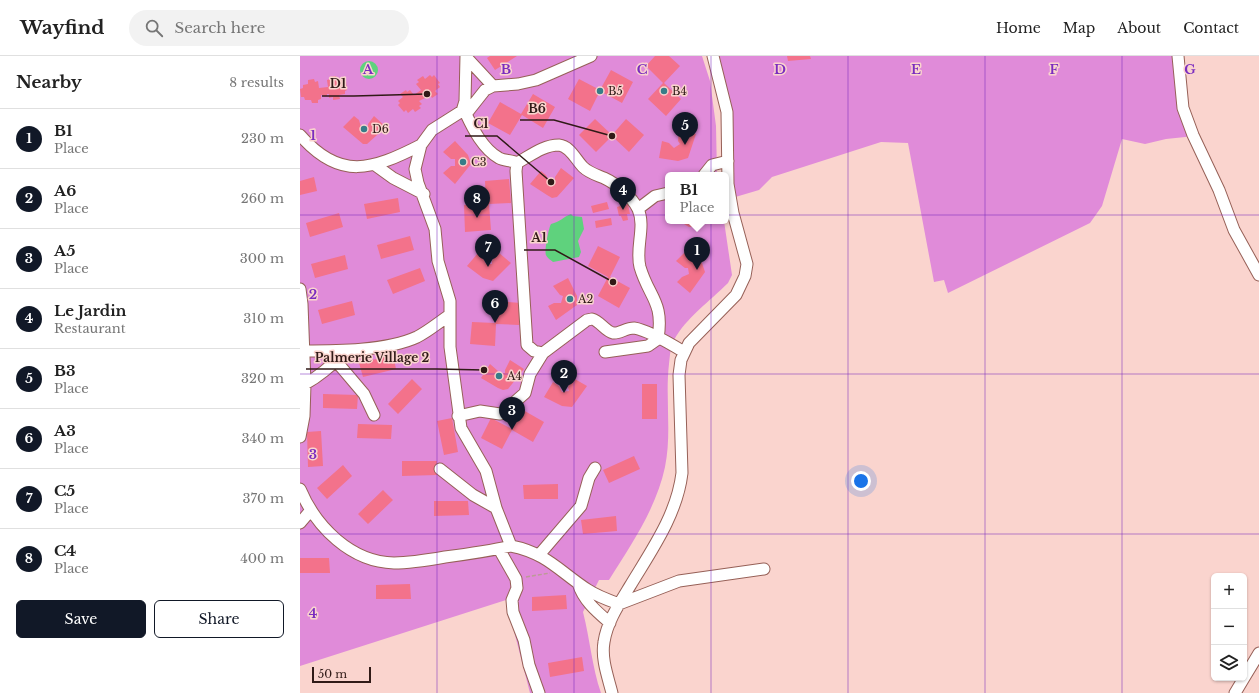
<!DOCTYPE html>
<meta charset="utf-8">
<style>
:root{--surface:#fff;--page:#f2f2f2;--text:#222;--muted:#767676;--line:#e0e0e0;--accent:#111827}
body{margin:0;font-family:"Libre Baskerville",serif;background:var(--page);color:var(--text)}
.controls{position:absolute;right:12px;bottom:12px;display:grid;overflow:hidden;border-radius:6px;box-shadow:0 1px 3px #0004}
.controls button{width:36px;height:36px;display:grid;place-items:center;padding:0;border:0;border-bottom:1px solid var(--line);background:var(--surface);color:var(--text);font:20px sans-serif}
.scale{position:absolute;left:12px;bottom:10px;width:59px;box-sizing:border-box;padding-left:4px;border:2px solid #301a17;border-top:0;font-size:11px;line-height:14px;white-space:nowrap;color:#301a17;-webkit-text-stroke:3px #fad4ce;paint-order:stroke}
.you{position:absolute;left:561px;top:425px;width:14px;height:14px;margin:-10px;border:3px solid #fff;border-radius:50%;background:#1a73e8;box-shadow:0 0 0 6px #1a73e833}
.badge{display:grid;place-items:center;width:26px;height:26px;border-radius:50%;background:var(--accent);color:#fff;font-size:13px;font-weight:700}
.pin{position:absolute;translate:-50% -33px;filter:drop-shadow(0 1px 2px #0008)}
.pin::after{content:'';position:absolute;top:21px;width:14px;height:12px;background:inherit;clip-path:polygon(0 0,100% 0,50% 100%)}
.popup{position:absolute;left:365px;top:116px;width:64px;height:52px;box-sizing:border-box;display:grid;place-content:center;border-radius:6px;background:var(--surface);filter:drop-shadow(0 1px 3px #0005);font-size:13px;white-space:nowrap;color:var(--muted)}
.popup b{font-size:15px;color:var(--text)}
.popup::after{content:'';position:absolute;left:50%;top:100%;margin-left:-8px;border:8px solid transparent;border-top-color:var(--surface)}
.list{margin:0;padding:0;list-style:none}
h2{display:flex;justify-content:space-between;align-items:center;height:52px;margin:0;padding:0 16px;font-size:17px}
h2 small{font-size:13px;font-weight:400;color:var(--muted)}
.list li{display:grid;grid-template-columns:26px 1fr auto;gap:12px;align-items:center;box-sizing:border-box;height:60px;padding:0 16px;border-top:1px solid var(--line)}
.list b{display:block;font-size:15px;white-space:nowrap}
.list p{margin:0;font-size:13px;white-space:nowrap;color:var(--muted)}
.list em{font-size:13px;font-style:normal;color:var(--muted)}
.actions{display:flex;gap:8px;padding:12px 16px}
.actions a{flex:1;padding:9px 0;border:1px solid var(--accent);border-radius:6px;text-align:center;font-size:14px;color:var(--accent)}
.actions .main{background:var(--accent);color:#fff}
.icon{flex:none;width:22px;height:22px;fill:none;stroke:currentColor;stroke-width:2;stroke-linecap:round;stroke-linejoin:round}
.map{position:relative;flex:none;width:959px;height:637px;overflow:hidden}
header{display:flex;align-items:center;gap:24px;box-sizing:border-box;height:56px;padding:0 20px;background:var(--surface);border-bottom:1px solid var(--line)}
header strong{font-size:19px}
nav{display:flex;gap:22px;margin-inline-start:auto;font-size:14px}
.search{width:280px;height:36px;background:var(--page);display:flex;align-items:center;gap:10px;box-sizing:border-box;padding:0 14px;border-radius:22px;color:var(--muted);font-size:15px}
main{display:flex}
aside{flex:1;background:var(--surface)}
.map>svg:first-child{display:block}
</style>
<header>
<strong>Wayfind</strong>
<div class="search"><svg class="icon" aria-label="search" viewBox="0 0 24 24"><circle cx="10" cy="10" r="6"/><path d="M15 15l6 6"/></svg>Search here</div>
<nav><a>Home</a><a>Map</a><a>About</a><a>Contact</a></nav>
</header>
<main>
<aside>
<h2>Nearby<small>8 results</small></h2>
<ul class="list">
<li><span class="badge">1</span><div><b>B1</b><p>Place</p></div><em>230 m</em></li>
<li><span class="badge">2</span><div><b>A6</b><p>Place</p></div><em>260 m</em></li>
<li><span class="badge">3</span><div><b>A5</b><p>Place</p></div><em>300 m</em></li>
<li><span class="badge">4</span><div><b>Le Jardin</b><p>Restaurant</p></div><em>310 m</em></li>
<li><span class="badge">5</span><div><b>B3</b><p>Place</p></div><em>320 m</em></li>
<li><span class="badge">6</span><div><b>A3</b><p>Place</p></div><em>340 m</em></li>
<li><span class="badge">7</span><div><b>C5</b><p>Place</p></div><em>370 m</em></li>
<li><span class="badge">8</span><div><b>C4</b><p>Place</p></div><em>400 m</em></li>
</ul>
<div class="actions"><a class="main">Save</a><a>Share</a></div>
</aside>
<div class="map">
<svg width="959" height="637" viewBox="0 0 959 637">
<rect width="100%" height="100%" fill="#fad4ce"/>
<path fill="#e08bd9" d="M0 0H402L410 25 416 70 417 119H368V165H424L432 219 428 227C410 245 386 262 374 284 370 291 370 301 369 308 365 342 372 377 365 411 356 453 331 489 309 524H299L283 556C290 583 292 611 301 637H230L206 544 0 610Z
M418 0H880L882 46 895 80 866 83 845 88 822 83 802 150 790 167 648 237 644 224 634 226 608 87 581 86 472 121 459 134 432 142Z"/>
<path fill="#5fd27d" d="M60 14a9 9 0 1 1 18 0a9 9 0 1 1-18 0Z
M271 158 273 160 282 161 284 173 278 185 281 196 279 201 253 206C251 204 247 202 246 199 244 195 249 171 251 168 260 166 263 161 271 158Z"/>
<path fill="#f3728b" d="M190 0H217L195 14 187 2Z
M355 0H369L380 10 364 27 381 43 366 60 348 43 363 27 346 10Z
M487 0H510L511 3 488 5Z
M311 14 333 26 322 47 300 35 290 55 268 43 279 23 300 34Z
M130 19 132 21 134 19 140 27 138 28 140 31 135 35 138 38 132 42 131 40 128 42 125 39 124 40 125 42 119 45 122 48 119 50 121 52 115 56 113 53 108 57 106 54 104 56 98 49 100 47 98 45 103 41 100 38 106 34 107 36 110 34 114 39 121 34 116 28 119 26 117 24 123 20 125 23Z
M36 20 37 24 43 23V25H46L47 34 45 35V38L39 39 40 43 33 44V41L29 42V38H27V40L21 39V43L18 44V47H12L11 44H5L4 41H1L0 33 3 32V29L8 28V24L14 23 15 26 18 25 19 32 28 31 27 24 30 23 29 21Z
M233 38 255 51 243 72 222 59 210 79 188 67 200 46 221 58Z
M54 60 59 64 61 71H68V68L74 60 86 71 67 88H63L43 71Z
M295 63 312 79 326 63 344 79 329 96 312 80 296 96 279 79Z
M384 74 396 78 388 102 378 105 359 102 362 85 369 87 374 92 380 88 378 85 379 75Z
M155 85 168 99 171 108 155 128 143 117 151 110H155V103H151L143 96Z
M261 112 274 122 257 141 252 142 247 139 230 128 241 115 246 119 249 125H255V121Z
M14 121 17 135 0 139V125Z
M209 123 211 147 189 148 191 174 165 176 164 149 186 148 185 125Z
M98 142 100 156 67 163 64 148Z
M324 143 325 149 328 148 330 158H327L328 164 323 165 321 160H319L317 151 320 150 319 145Z
M307 146 309 153 293 157 291 150Z
M39 157 43 171 10 181 6 167Z
M311 162 312 169 296 172 295 165Z
M379 165H399L393 171H389Z
M110 180 114 194 81 203 77 189Z
M298 190 320 201 310 221 330 232 319 252 298 240 308 221 288 210Z
M388 193 402 207 405 216 390 237 377 226 382 221 389 218 388 212H385L376 205Z
M198 196 211 207 193 225 183 222 167 210 178 197 183 202 186 208H192V205Z
M45 199 48 213 15 222 11 208Z
M120 212 125 225 93 238 87 224Z
M268 222 277 240V249L256 264 248 250 254 247H261L263 240 260 239 253 230Z
M52 245 55 259 22 268 18 254Z
M196 245 221 247 219 269 196 268 195 290 170 288 172 266 195 267Z
M93 299 96 313 63 321 59 307Z
M210 304 224 313 208 333 203 334 198 332 181 322 190 308 198 315 199 318 205 317V314Z
M273 322 287 330 272 351 262 350 244 341 253 326 259 330 262 336 269 335 268 331Z
M112 323 122 333 98 358 88 348Z
M342 328H357V363H342Z
M23 338 58 339 57 353 23 352Z
M223 354 244 366 233 386 212 374 202 393 181 382 191 362 212 373Z
M152 362 158 396 144 399 137 365Z
M58 368 92 369 91 383 57 382Z
M21 375 23 410 8 411 7 376Z
M334 400 340 413 309 427 303 414Z
M102 405H137V419L102 420Z
M43 409 52 420 27 443 17 432Z
M258 428V443H224L223 429Z
M83 434 93 444 68 468 58 458Z
M134 445H168L169 459 134 460Z
M316 460 317 475 283 478 281 464Z
M0 502H29L30 517H0Z
M110 528 111 543H76V529Z
M266 539 267 553 232 555V541Z
M282 601 284 615 250 621 248 607Z"/>
<g fill="none" stroke-linecap="round" stroke-linejoin="round">
<defs>
<path id="minor" d="M291 0 236 24 218 28 193 30 185 34 166 58 162 55 132 74 121 89 115 113 118 127 135 173 138 205 150 245V291L161 372 186 415 196 452 211 490C247 497 260 516 288 534 297 540 308 544 319 548L379 525 464 513
M878 0 883 52 893 79 919 134 934 174 959 219
M167 2 193 30
M162 55 165 45 166 0
M166 58C173 73 183 93 199 102 204 105 211 104 217 107
M0 79C40 125 72 114 121 89
M75 109 93 122 124 138
M404 119 412 109 428 105
M338 153 355 140 368 137
M0 233 2 248 5 328 4 360 0 381
M4 295C36 295 87 295 117 281 129 275 139 266 150 259
M305 296 348 290 358 283C364 245 349 242 340 211 335 192 346 171 338 153 332 141 317 128 304 122 297 119 289 117 283 111 276 104 270 90 259 89 243 89 230 100 217 107L216 115 227 289 234 295 243 297 287 264 292 263C300 265 305 275 313 277 319 278 326 272 334 272 348 274 371 288 384 296
M36 305 64 338 74 359
M5 328C16 322 34 309 39 299
M158 360 180 355 200 358 205 357 209 351 225 337 230 318 243 297
M140 413 173 439 196 452
M0 433C16 471 51 506 94 507 111 507 128 504 145 501 168 498 189 495 211 490
M0 467 11 454
M199 493 216 523 217 532 212 544 213 556 224 584 229 609 239 637
M239 499 281 450 289 422 295 412
M278 527C283 544 296 555 310 567
M944 622 959 597
M312 637C308 621 301 603 304 586 307 566 319 548 330 530 351 495 377 459 382 417L379 319 381 304 389 287 436 239 445 220 447 208 433 157 428 128 427 56 413 0
M935 637 944 622"/>
</defs>
<use href="#minor" stroke="#966057" stroke-width="13"/>
<path stroke="#bc9b96" stroke-width="1.5" stroke-dasharray="4 2" stroke-linecap="butt" d="M226 521 250 517"/>
<use href="#minor" stroke="#fff" stroke-width="11"/>
</g>
<path fill="none" stroke="#7b2cbf" stroke-width="1" stroke-opacity="0.55" d="M137 0V637M274 0V637M411 0V637M548 0V637M685 0V637M822 0V637M0 159H959M0 318H959M0 478H959"/>
<g fill="#377d88" stroke="#fad4ce" stroke-width="1.5">
<circle cx="300" cy="35" r="4"/>
<circle cx="364" cy="35" r="4"/>
<circle cx="64" cy="73" r="4"/>
<circle cx="163" cy="106" r="4"/>
<circle cx="270" cy="243" r="4"/>
<circle cx="199" cy="320" r="4"/>
</g>
<g text-anchor="middle" stroke-width="3" stroke-linejoin="round" paint-order="stroke">
<g font-size="11" fill="#301a17" stroke="#fad4ce" text-anchor="start">
<text x="308" y="39">B5</text>
<text x="372" y="39">B4</text>
<text x="72" y="77">D6</text>
<text x="171" y="110">C3</text>
<text x="278" y="247">A2</text>
<text x="207" y="324">A4</text>
</g>
</g>
<g font-size="13" text-anchor="middle" font-weight="bold" fill="#7b2cbf" stroke="#fad4ce" stroke-width="3" stroke-linejoin="round" paint-order="stroke">
<text x="68" y="18">A</text>
<text x="206" y="18">B</text>
<text x="342" y="18">C</text>
<text x="480" y="18">D</text>
<text x="616" y="18">E</text>
<text x="754" y="18">F</text>
<text x="890" y="18">G</text>
<text x="13" y="84">1</text>
<text x="13" y="243">2</text>
<text x="13" y="403">3</text>
<text x="13" y="562">4</text>
</g>
<path fill="none" stroke="#301a17" stroke-width="1.5" d="M127 38L54 40H22M312 80L254 64H220M251 126L197 80H165M313 226L255 194H224M184 314L137 313H6"/>
<g fill="#301a17" stroke="#fad4ce" stroke-width="1.5">
<circle cx="127" cy="38" r="4"/>
<circle cx="312" cy="80" r="4"/>
<circle cx="251" cy="126" r="4"/>
<circle cx="313" cy="226" r="4"/>
<circle cx="184" cy="314" r="4"/>
</g>
<g font-size="12" text-anchor="middle" font-weight="bold" fill="#301a17" stroke="#fad4ce" stroke-width="3" stroke-linejoin="round" paint-order="stroke">
<text x="38" y="32">D1</text>
<text x="237" y="57">B6</text>
<text x="181" y="72">C1</text>
<text x="239" y="186">A1</text>
<text x="72" y="306">Palmerie Village 2</text>
</g>
</svg>
<div class="controls">
<button>+</button>
<button>−</button>
<button><svg class="icon" aria-label="layers" viewBox="0 0 24 24"><path d="M12 4l9 5-9 5-9-5zM3 14l9 5 9-5"/></svg></button>
</div>
<div class="scale">50 m</div>
<div class="you"></div>
<div class="pin badge" style="left:397px;top:214px">1</div>
<div class="popup"><b>B1</b>Place</div>
<div class="pin badge" style="left:264px;top:337px">2</div>
<div class="pin badge" style="left:212px;top:374px">3</div>
<div class="pin badge" style="left:323px;top:154px">4</div>
<div class="pin badge" style="left:385px;top:89px">5</div>
<div class="pin badge" style="left:195px;top:267px">6</div>
<div class="pin badge" style="left:188px;top:211px">7</div>
<div class="pin badge" style="left:177px;top:162px">8</div>
</div>
</main>
